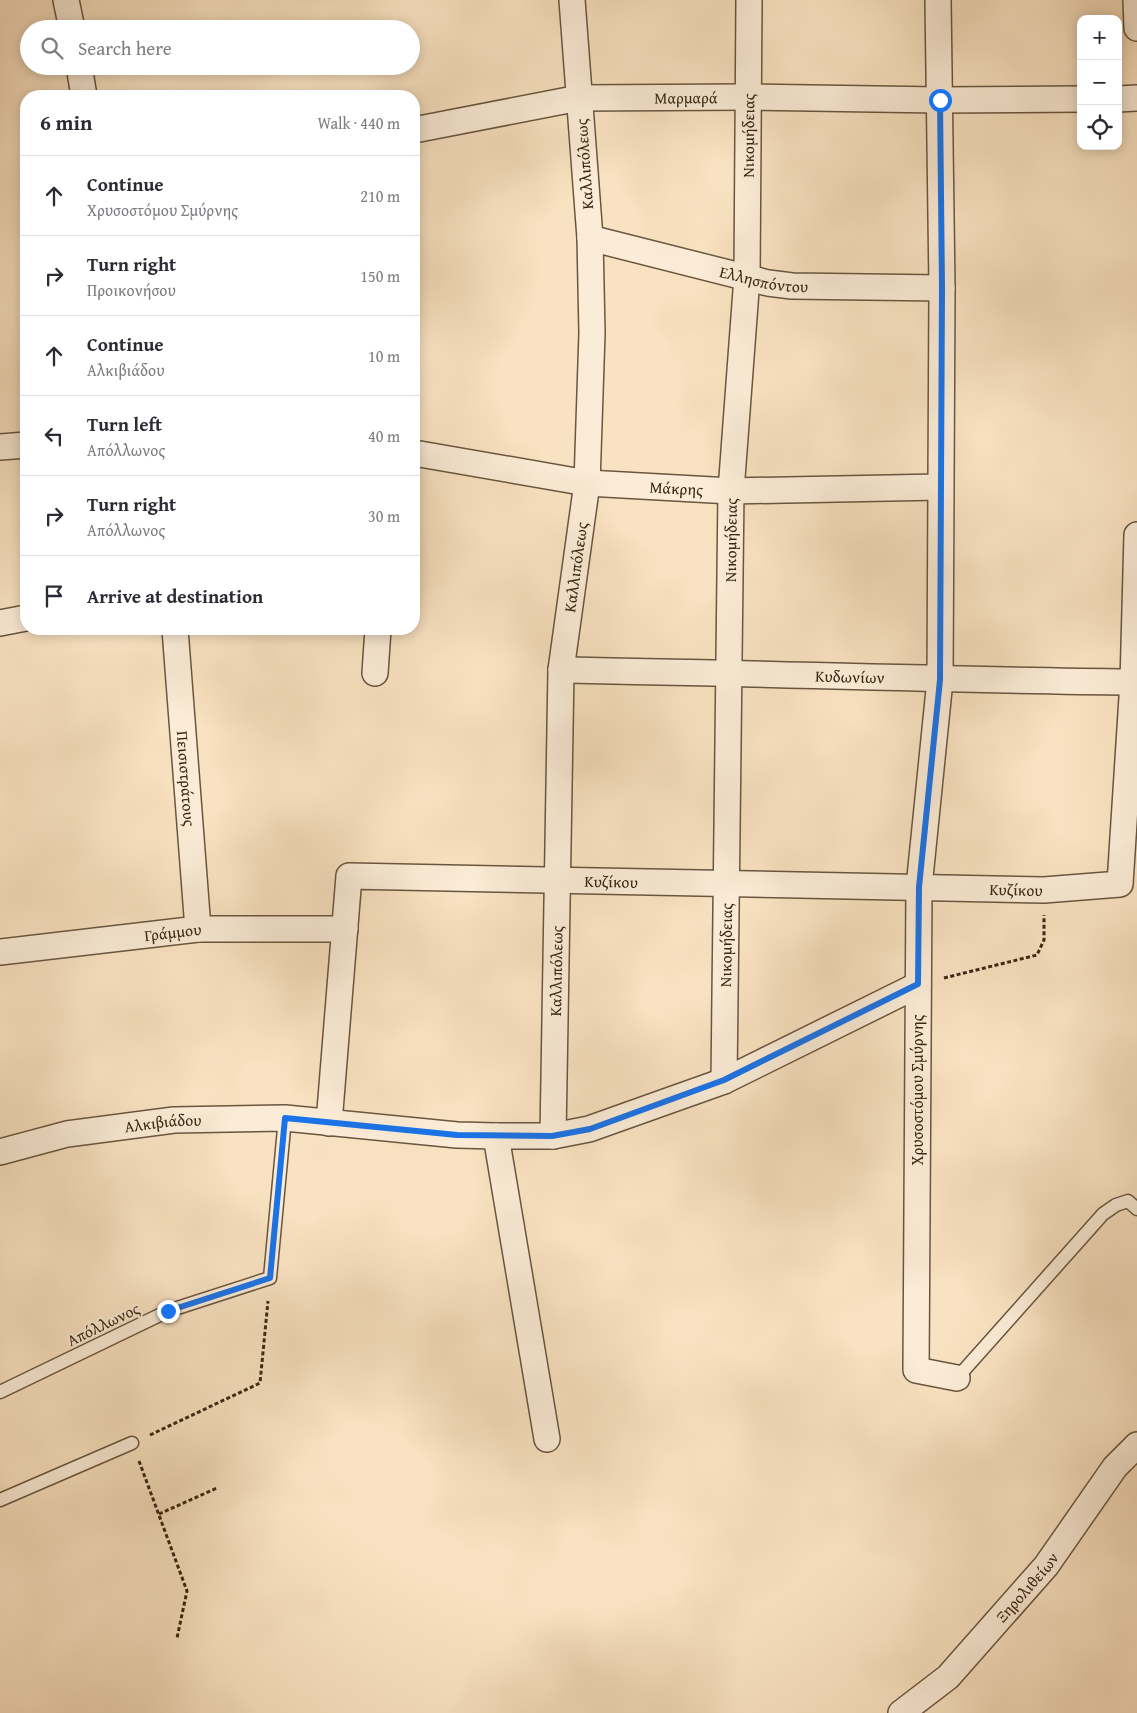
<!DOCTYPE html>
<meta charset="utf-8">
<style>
:root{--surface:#fff;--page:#f2f2f3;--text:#2b2b33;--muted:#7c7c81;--line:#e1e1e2}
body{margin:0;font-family:"Gentium Book Plus",serif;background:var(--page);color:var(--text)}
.controls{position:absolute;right:15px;top:15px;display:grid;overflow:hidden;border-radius:10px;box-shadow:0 2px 12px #0003}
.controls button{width:45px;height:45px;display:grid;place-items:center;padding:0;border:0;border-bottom:1px solid var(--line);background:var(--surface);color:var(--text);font:25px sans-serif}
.stop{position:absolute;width:15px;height:15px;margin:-11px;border:4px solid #1a73e8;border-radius:50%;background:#fff}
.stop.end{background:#1a73e8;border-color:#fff;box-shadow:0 1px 5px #0008}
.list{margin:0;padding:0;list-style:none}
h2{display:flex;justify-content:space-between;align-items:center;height:65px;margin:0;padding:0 20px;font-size:21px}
h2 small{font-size:16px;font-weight:400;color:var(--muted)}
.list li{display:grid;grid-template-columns:32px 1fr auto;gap:15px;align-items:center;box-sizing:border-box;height:80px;padding:0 20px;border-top:1px solid var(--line)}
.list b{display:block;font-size:19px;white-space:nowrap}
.list p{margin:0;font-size:16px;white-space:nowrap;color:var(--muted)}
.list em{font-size:16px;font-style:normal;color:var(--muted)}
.icon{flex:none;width:28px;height:28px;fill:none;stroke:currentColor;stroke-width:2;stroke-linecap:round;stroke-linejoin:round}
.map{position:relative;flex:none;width:1137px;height:1713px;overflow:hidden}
.search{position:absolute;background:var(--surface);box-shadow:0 2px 12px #0003;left:20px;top:20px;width:400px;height:55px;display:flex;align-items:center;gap:12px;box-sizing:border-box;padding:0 18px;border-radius:28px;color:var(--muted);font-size:19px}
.panel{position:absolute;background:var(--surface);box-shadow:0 2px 12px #0003;left:20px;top:90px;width:400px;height:545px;border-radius:20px}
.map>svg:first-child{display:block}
</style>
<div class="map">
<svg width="1137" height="1713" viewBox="0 0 1137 1713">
<rect width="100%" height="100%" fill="#f9e2c1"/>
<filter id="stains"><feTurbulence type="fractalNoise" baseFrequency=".004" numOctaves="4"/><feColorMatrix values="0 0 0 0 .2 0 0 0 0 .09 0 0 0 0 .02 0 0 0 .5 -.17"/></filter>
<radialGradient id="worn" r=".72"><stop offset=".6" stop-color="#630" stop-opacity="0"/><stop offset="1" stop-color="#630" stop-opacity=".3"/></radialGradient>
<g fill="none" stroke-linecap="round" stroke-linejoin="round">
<defs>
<path id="service" d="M957 1378 1103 1214 1116 1205 1128 1201 1137 1209
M0 1392 168 1311 270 1278 285 1118
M0 1500 132 1443"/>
<g id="minor">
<path d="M66 0 72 29"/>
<path d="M938 0 942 288 940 680 919 887 916 1370 957 1378"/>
<path d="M1136 0 1137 28"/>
<path d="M79 66 84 96"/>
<path d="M1118 99 1137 98"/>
<path id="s1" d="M414 130 579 98 747 97 939 100 1081 99"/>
<path id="s2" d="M590 238 768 283 792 286 942 288"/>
<path d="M0 447 26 445"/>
<path id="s3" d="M414 453 587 483 731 491 940 487"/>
<path d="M0 623 26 618"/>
<path id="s4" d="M175 629 198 929"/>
<path id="s5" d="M561 670C752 673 942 680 1133 682L1137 681"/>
<path d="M375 673 378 629"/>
<path id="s6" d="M0 952 198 929H345"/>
<path id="s7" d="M724 1081 731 491 747 277 749 0"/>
<path id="s8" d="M329 1123 349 876 1044 890 1120 884 1133 682 1137 535"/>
<path d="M496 1136 547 1439"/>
<path id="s9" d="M553 1136 561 670 587 483 592 333 590 238 572 0"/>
<path id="s10" d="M0 1152 67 1134 174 1120 285 1118 457 1135 496 1136H553L589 1129 724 1081 918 985"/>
<path id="s11" d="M901 1713 948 1677 1046 1566 1115 1467 1137 1445"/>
</g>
</defs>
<use href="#service" stroke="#69563f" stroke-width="15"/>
<use href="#minor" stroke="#69563f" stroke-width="28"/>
<path stroke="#392714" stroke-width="3" stroke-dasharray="4 2.5" stroke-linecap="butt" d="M944 978 1037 955 1044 940V915
M150 1435 260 1383 268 1301
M139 1461 187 1591 177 1638
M159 1514 217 1488"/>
<use href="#service" stroke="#fbecd7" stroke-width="12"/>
<use href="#minor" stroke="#fbecd7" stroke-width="25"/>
</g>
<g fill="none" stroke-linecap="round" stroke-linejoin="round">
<path stroke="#1a73e8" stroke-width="6" d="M168 1311 270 1278 285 1118 457 1135 552 1136 590 1129 724 1080 918 984 919 887 940 680 942 288 940 100"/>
</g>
<g text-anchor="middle" stroke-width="4" stroke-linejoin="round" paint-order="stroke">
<g font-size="16" fill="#392714" stroke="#fbecd7">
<text dy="6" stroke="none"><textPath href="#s1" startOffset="275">Μαρμαρά</textPath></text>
<text dy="6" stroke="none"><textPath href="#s7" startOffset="946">Νικομήδειας</textPath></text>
<text transform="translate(584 164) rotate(-94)" y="6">Καλλιπόλεως</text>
<text dy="6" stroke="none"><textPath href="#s2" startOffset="179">Ελλησπόντου</textPath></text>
<text dy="6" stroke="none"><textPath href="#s3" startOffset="265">Μάκρης</textPath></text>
<text dy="6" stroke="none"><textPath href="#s7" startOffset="541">Νικομήδειας</textPath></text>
<text dy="6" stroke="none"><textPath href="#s9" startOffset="570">Καλλιπόλεως</textPath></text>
<text dy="6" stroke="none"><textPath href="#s5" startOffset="289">Κυδωνίων</textPath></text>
<text dy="6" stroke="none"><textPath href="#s4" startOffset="150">Πεισιστράτους</textPath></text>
<text dy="6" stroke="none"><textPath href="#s8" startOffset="510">Κυζίκου</textPath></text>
<text dy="6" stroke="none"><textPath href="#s8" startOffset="915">Κυζίκου</textPath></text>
<text dy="6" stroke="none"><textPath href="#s6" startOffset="174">Γράμμου</textPath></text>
<text dy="6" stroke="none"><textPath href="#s7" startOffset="136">Νικομήδειας</textPath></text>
<text dy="6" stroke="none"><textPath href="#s9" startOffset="165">Καλλιπόλεως</textPath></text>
<text transform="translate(917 1090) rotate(-90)" y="6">Χρυσοστόμου Σμύρνης</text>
<text dy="6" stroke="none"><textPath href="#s10" startOffset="166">Αλκιβιάδου</textPath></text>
<text transform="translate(103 1324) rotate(-26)" y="6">Απόλλωνος</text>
<text dy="6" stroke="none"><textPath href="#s11" startOffset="179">Ξηρολιθείων</textPath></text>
</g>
</g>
<rect width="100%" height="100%" filter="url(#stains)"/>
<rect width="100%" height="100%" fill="url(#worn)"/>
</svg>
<div class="controls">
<button>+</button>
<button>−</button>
<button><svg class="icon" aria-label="locate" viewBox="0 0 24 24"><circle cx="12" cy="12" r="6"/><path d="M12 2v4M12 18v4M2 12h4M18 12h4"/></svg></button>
</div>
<div class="stop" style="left:940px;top:100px"></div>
<div class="stop end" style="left:168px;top:1311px"></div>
<div class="search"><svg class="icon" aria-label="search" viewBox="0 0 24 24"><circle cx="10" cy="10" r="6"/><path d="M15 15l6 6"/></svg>Search here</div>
<section class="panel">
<h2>6 min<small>Walk · 440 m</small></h2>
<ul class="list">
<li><svg class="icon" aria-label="ahead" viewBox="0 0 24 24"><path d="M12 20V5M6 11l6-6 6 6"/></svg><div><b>Continue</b><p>Χρυσοστόμου Σμύρνης</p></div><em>210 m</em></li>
<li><svg class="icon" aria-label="right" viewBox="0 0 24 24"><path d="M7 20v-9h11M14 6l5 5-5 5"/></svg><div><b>Turn right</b><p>Προικονήσου</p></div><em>150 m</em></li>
<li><svg class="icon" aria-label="ahead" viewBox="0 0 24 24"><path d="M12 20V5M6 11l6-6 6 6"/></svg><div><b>Continue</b><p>Αλκιβιάδου</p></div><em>10 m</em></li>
<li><svg class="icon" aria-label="left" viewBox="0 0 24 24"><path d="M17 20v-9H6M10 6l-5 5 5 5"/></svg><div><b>Turn left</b><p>Απόλλωνος</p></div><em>40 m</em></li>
<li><svg class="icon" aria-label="right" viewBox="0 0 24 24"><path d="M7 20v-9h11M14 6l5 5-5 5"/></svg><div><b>Turn right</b><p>Απόλλωνος</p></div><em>30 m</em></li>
<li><svg class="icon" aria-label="arrive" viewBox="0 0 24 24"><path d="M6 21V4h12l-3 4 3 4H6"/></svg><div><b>Arrive at destination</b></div></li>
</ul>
</section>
</div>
